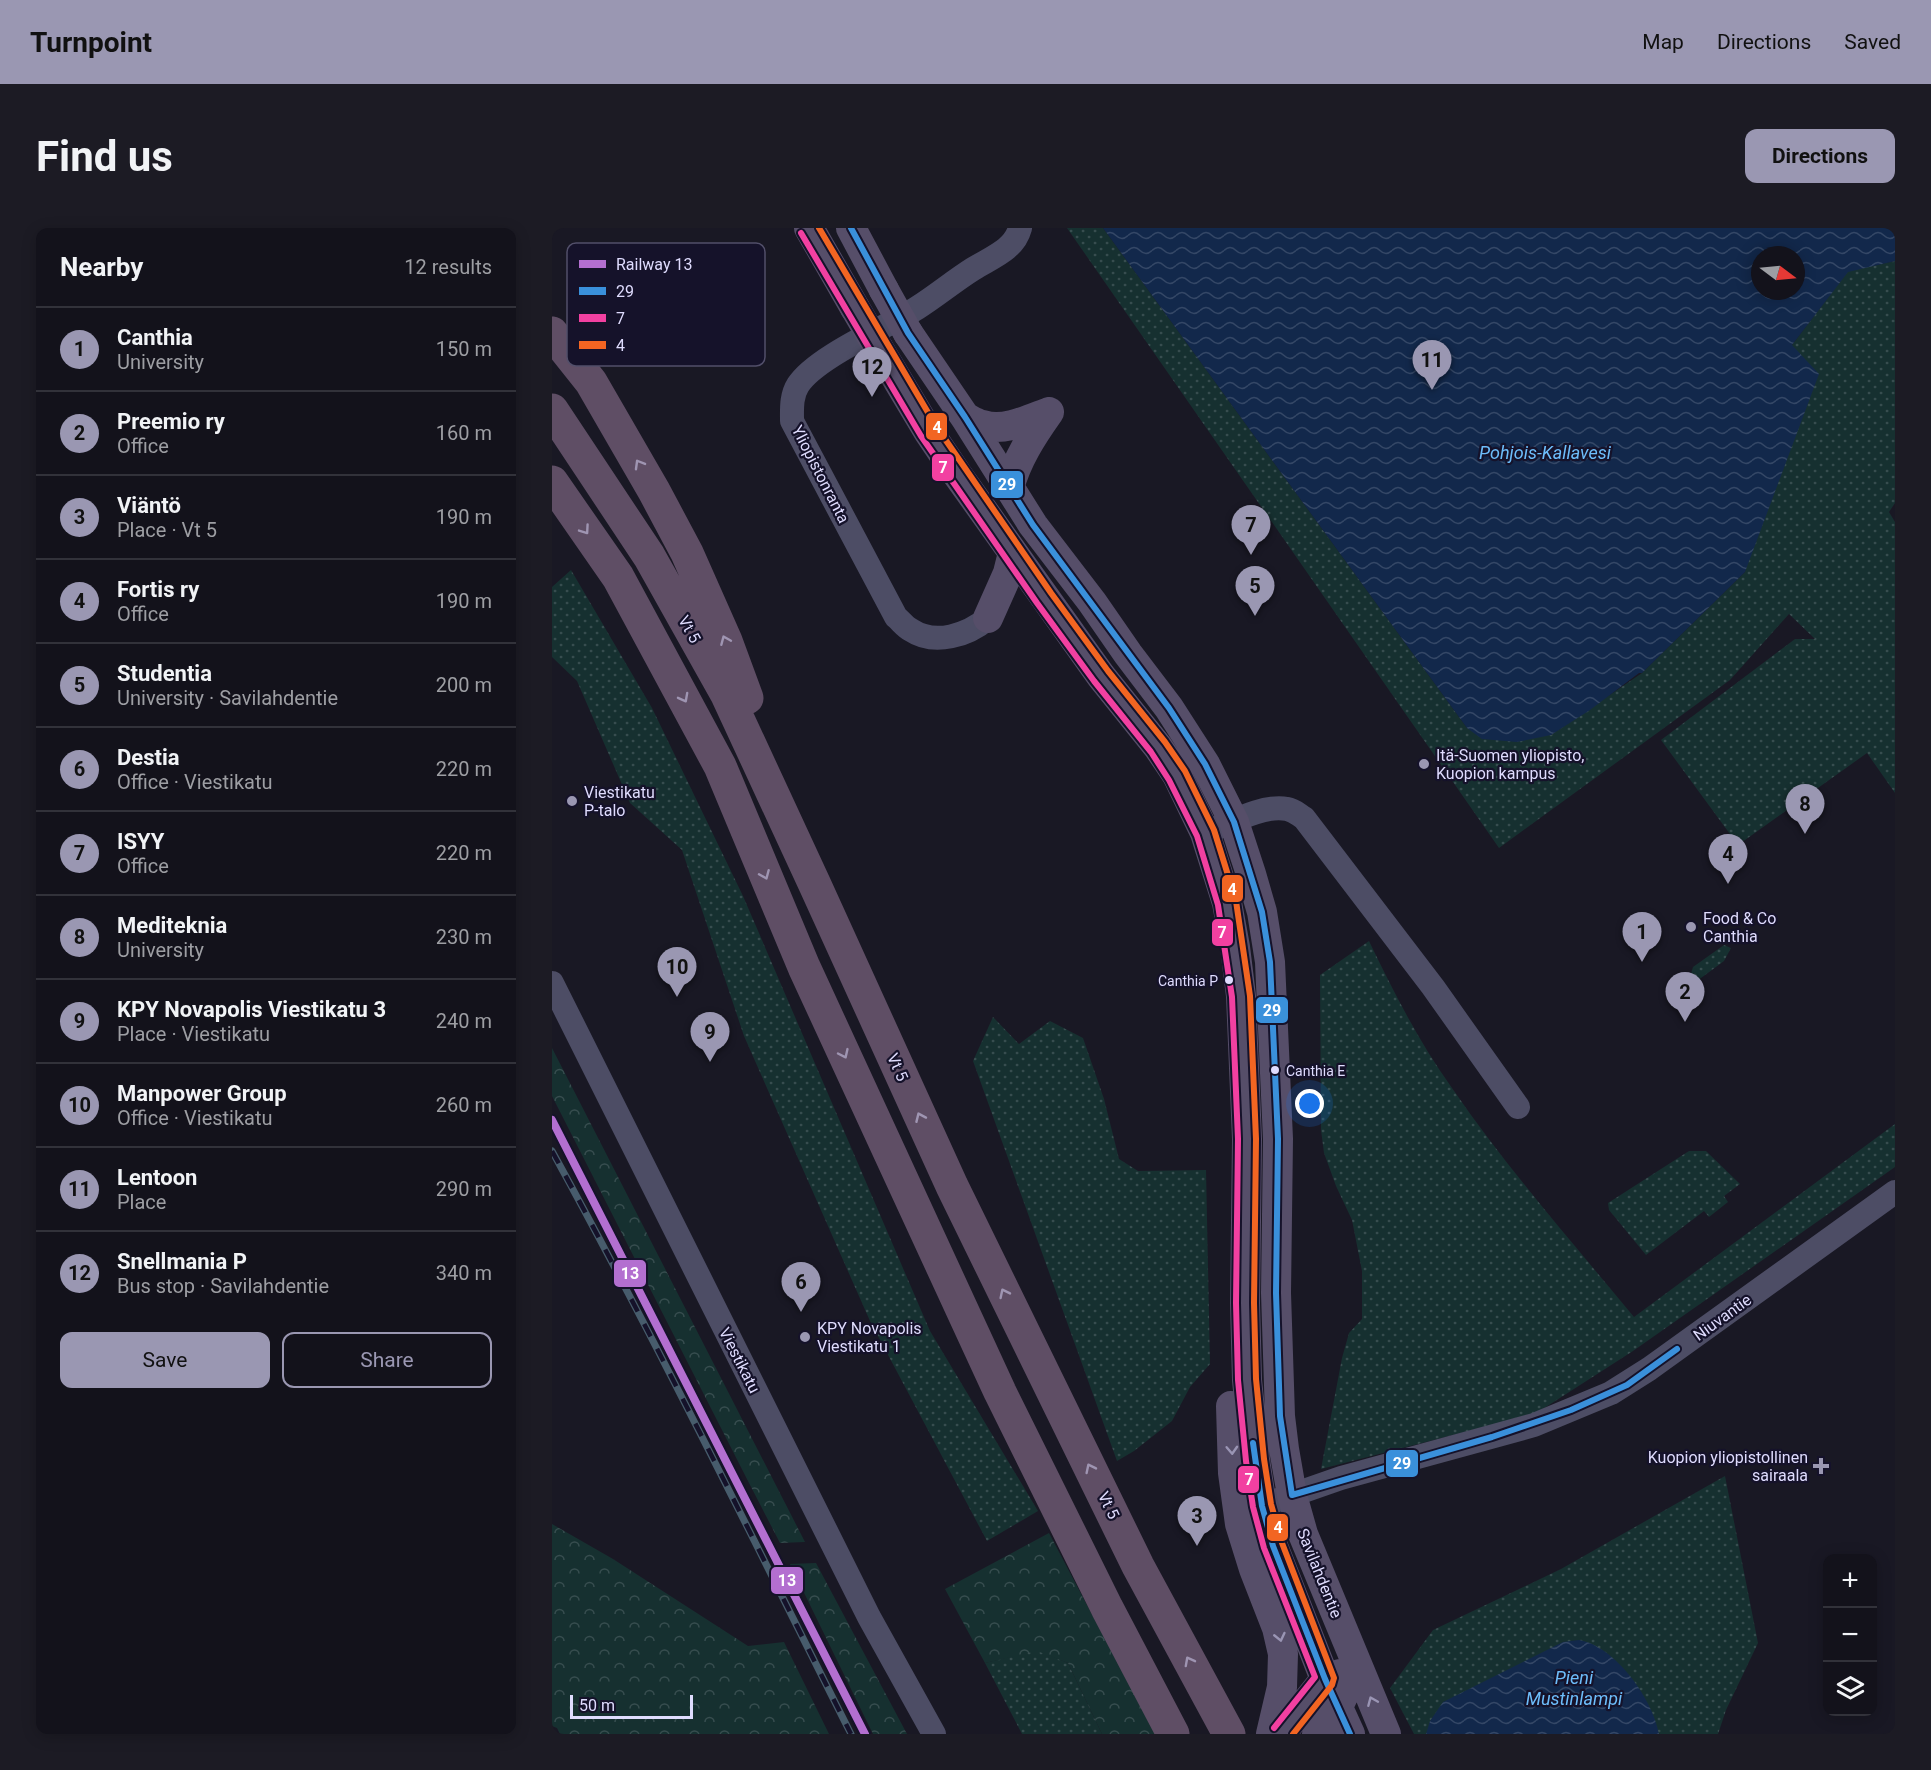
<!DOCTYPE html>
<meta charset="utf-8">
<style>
:root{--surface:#13121b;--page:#1c1b24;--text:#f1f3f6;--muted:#9d9ea3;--line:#32323a;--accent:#9a97b2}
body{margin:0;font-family:Roboto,sans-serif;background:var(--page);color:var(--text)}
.controls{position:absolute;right:18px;bottom:18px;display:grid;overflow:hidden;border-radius:12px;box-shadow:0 3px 15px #0003}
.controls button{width:54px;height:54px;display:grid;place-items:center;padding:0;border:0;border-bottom:2px solid var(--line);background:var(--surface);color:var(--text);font:30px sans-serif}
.compass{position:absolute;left:1199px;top:18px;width:54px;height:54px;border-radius:50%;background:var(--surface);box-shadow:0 3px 15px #0003;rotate:106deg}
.scale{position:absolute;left:18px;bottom:15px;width:123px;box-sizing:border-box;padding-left:6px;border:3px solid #dfdcfe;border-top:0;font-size:16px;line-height:21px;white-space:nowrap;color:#dfdcfe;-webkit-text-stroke:4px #15122a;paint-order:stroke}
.you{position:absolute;left:758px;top:876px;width:21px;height:21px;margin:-15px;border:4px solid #fff;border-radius:50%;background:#1a73e8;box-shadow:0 0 0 9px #1a73e833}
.badge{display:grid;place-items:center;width:39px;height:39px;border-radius:50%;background:var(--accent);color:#111;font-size:20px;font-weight:700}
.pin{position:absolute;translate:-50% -50px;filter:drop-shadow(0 2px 3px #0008)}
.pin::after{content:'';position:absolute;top:32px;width:21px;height:18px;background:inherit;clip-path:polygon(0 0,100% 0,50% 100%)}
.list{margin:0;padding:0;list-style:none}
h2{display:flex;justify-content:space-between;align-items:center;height:78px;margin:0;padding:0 24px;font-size:26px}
h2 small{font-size:20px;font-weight:400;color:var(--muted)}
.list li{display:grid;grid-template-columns:39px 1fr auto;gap:18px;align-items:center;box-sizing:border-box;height:84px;padding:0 24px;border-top:2px solid var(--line)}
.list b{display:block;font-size:22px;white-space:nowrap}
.list p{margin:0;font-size:20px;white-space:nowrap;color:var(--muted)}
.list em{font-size:20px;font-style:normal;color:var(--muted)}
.actions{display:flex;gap:12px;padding:18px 24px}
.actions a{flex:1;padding:14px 0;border:2px solid var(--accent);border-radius:12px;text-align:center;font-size:21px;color:var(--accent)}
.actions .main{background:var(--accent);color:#111}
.icon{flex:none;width:33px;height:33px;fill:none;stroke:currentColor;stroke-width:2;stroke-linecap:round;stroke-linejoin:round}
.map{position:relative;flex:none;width:1343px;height:1506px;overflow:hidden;border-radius:12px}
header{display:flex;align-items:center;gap:36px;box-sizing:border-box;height:84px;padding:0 30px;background:var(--accent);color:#111}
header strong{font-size:28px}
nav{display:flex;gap:33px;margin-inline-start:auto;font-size:21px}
.intro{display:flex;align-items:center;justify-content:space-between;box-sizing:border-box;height:144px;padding:0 36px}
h1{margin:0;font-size:42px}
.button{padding:15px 27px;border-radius:12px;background:var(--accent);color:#111;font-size:21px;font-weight:700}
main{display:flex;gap:36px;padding:0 36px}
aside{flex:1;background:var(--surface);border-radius:12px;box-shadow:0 3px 15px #0003}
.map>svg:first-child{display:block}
</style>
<header>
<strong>Turnpoint</strong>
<nav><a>Map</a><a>Directions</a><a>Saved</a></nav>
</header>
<div class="intro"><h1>Find us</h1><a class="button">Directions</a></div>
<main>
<aside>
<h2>Nearby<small>12 results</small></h2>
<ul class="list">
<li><span class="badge">1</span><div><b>Canthia</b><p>University</p></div><em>150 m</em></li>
<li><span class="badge">2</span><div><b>Preemio ry</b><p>Office</p></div><em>160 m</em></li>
<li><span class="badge">3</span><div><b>Viäntö</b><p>Place · Vt 5</p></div><em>190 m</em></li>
<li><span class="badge">4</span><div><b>Fortis ry</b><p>Office</p></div><em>190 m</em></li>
<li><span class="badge">5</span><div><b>Studentia</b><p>University · Savilahdentie</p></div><em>200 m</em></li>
<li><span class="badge">6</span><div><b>Destia</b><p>Office · Viestikatu</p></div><em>220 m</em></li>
<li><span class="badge">7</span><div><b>ISYY</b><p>Office</p></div><em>220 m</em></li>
<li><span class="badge">8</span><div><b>Mediteknia</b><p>University</p></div><em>230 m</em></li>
<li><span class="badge">9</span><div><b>KPY Novapolis Viestikatu 3</b><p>Place · Viestikatu</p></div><em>240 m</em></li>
<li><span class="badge">10</span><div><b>Manpower Group</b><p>Office · Viestikatu</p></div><em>260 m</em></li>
<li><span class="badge">11</span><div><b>Lentoon</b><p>Place</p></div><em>290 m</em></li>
<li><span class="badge">12</span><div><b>Snellmania P</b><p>Bus stop · Savilahdentie</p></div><em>340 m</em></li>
</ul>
<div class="actions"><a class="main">Save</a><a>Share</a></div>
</aside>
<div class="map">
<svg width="1343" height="1506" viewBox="0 0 1343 1506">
<defs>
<pattern id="grass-dots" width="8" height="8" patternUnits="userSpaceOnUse" patternTransform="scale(1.5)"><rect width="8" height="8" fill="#163030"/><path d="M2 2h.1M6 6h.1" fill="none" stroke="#374d4f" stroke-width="1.8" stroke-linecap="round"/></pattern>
<pattern id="forest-crowns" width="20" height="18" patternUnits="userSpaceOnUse" patternTransform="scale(1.5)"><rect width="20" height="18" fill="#163030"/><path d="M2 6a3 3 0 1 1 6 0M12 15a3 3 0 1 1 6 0" fill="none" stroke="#374d4f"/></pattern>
<pattern id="water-waves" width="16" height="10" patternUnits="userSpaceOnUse" patternTransform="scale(1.5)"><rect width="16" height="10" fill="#12284b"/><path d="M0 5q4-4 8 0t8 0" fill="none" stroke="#344766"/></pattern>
</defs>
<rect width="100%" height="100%" fill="#191824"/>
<path fill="url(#grass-dots)" d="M515 0H551L915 500 999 507 1090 445 1193 344 1240 117 1296 43 1343 33V275L1337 284 1343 294V565L1315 525 1186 617 1109 512 1243 411H1263L1237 386 1178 452 947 620Z
M19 342 100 480 191 668 378 1103 486 1283 435 1313 318 1093 192 808 130 622 78 575 25 453 0 429V359Z
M817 713C841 763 867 814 900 860 955 940 1020 1014 1082 1089L1343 896V939L1081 1123 983 1186 769 1241 790 1130 797 1105 810 1091V1043L800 992 784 958 772 925 769 902 768 747Z
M1172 717 1179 720 1172 733 1145 753 1138 749 1141 739Z
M441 789 467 816 498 793 531 810 552 871 567 931 586 943 654 942 658 1136 638 1159 620 1193 582 1223 565 1233 421 833Z
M1137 923H1154L1188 956 1172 968 1176 974 1157 989 1152 983 1094 1027 1057 982 1056 975Z
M1173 1248 1206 1415 1174 1482 1166 1506H862L838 1460 881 1402 1009 1341Z
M485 1422 516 1435 550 1506H470L433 1435Z"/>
<path fill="url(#forest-crowns)" d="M0 820 253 1314 228 1315 197 1255 0 868Z
M0 1296 61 1331 196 1418 232 1414 277 1506H8L5 1500 0 1498Z
M497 1305 603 1506H550L516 1435 485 1423 433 1435 393 1361Z
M264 1335 355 1506H321L238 1336Z"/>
<path fill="url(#water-waves)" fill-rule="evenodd" d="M551 0H1343V33L1296 44 1240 117 1267 146 1193 344 1090 445H1087L1038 482 999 507 965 514 930 511 915 500ZM1208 27H1244V63H1208Z
M1027 1412C1063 1418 1101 1471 1107 1506H874L878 1493 891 1474 1011 1414Z"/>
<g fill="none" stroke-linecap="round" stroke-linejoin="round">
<path stroke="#4d4d65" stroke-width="24" d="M436 390C416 407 383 418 359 402 353 399 349 393 344 389L240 193C240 181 239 168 246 157 264 129 335 99 365 80 384 68 402 53 421 41 440 29 462 22 468 0
M653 605C676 596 711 576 735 581 742 582 747 587 752 590L881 759 966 879
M0 755 317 1389 382 1506
M723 1273 789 1250 982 1197 1059 1165 1097 1141 1343 964"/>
<path stroke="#564e69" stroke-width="30" d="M257 0 303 80
M299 0 332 62
M356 105 413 189 481 297 540 374 576 426 617 480 653 536 682 594 699 646 710 684 718 734 726 911 724 1065 728 1188 732 1221 740 1267 751 1306 834 1506
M327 121 376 203 405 246 549 448 606 519 625 547 653 605 675 675 683 719 689 768 695 911 693 1075 695 1152 703 1232 710 1278 721 1318 773 1451 798 1506
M413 189C419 192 425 196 431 197 452 204 478 191 497 184
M457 260C465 231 480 208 497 184
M436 390 456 345 461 325
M679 1178 681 1245 688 1296 702 1341 725 1400 731 1426 730 1459 719 1506
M729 1506 773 1451 788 1446
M765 1506 786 1479 793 1464"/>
<path stroke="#5f4e65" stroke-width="33" d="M0 105 39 154 102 263 135 325 174 413 195 470
M0 182 97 328 175 467 263 657 400 958 586 1338 677 1506
M0 254 66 349 168 538 252 739 448 1164 555 1380 621 1506"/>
<defs>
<path id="rail" d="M0 923C105 1114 201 1311 299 1506"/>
</defs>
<use href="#rail" stroke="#475c6c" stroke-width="7"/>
<use href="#rail" stroke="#15122a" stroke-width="4.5" stroke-dasharray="14" stroke-linecap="butt"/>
<path stroke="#564e69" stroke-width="30" d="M332 62 356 105
M303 80 327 121"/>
<defs>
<path id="bus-1" d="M299 0 356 105 413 189 481 297 617 480 653 536 682 594 710 684 718 734 726 911 724 1065 728 1188 740 1267 940 1209 1019 1182 1075 1157 1125 1121
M701 1215 710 1278 721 1318 773 1451 798 1506"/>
<path id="bus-2" d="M249 5 369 208 485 375 542 453 599 524 617 552 645 608 666 677 680 769 686 911 684 1075 686 1152 694 1233 701 1279 712 1320 763 1449 722 1500"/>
<path id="bus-3" d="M267 0 384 198 499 365 556 443 613 514 633 543 662 602 684 673 698 768 704 911 702 1075 704 1151 712 1231 719 1276 730 1315 782 1450 780 1457 741 1506"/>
</defs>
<use href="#bus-1" stroke="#15122a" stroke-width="10"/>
<use href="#bus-2" stroke="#15122a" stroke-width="10"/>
<use href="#bus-3" stroke="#15122a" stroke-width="10"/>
<use href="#bus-1" stroke="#3a90db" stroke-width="6"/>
<use href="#bus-2" stroke="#f240a1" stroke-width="6"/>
<use href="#bus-3" stroke="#f26522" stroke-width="6"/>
<defs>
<path id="rail-1" d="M0 892 313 1506"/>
</defs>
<use href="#rail-1" stroke="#15122a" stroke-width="12"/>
<use href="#rail-1" stroke="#b36fd0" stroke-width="8"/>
</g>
<defs><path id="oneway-chevron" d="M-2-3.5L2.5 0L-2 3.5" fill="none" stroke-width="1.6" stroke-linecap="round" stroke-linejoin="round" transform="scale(1.5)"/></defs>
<g stroke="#9f95b2">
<use href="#oneway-chevron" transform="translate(87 236) rotate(-120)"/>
<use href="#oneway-chevron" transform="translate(33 302) rotate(55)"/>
<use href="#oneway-chevron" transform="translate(173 412) rotate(-113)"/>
<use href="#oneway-chevron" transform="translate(132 470) rotate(62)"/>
<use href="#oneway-chevron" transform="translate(213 647) rotate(67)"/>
<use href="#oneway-chevron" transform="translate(292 826) rotate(65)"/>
<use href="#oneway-chevron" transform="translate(368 889) rotate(-114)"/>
<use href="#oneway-chevron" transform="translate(452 1065) rotate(-116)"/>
<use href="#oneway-chevron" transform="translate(538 1240) rotate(-116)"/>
<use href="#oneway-chevron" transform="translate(637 1433) rotate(-118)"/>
</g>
<g stroke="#9a95b4">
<use href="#oneway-chevron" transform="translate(680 1222) rotate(87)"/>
<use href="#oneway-chevron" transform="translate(728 1409) rotate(77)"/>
<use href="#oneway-chevron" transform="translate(820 1473) rotate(-113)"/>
</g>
<g fill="#9a97b2" stroke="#15122a" stroke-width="2">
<circle cx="872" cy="536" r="6"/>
<circle cx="20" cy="573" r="6"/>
<circle cx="1139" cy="699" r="6"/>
<circle cx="253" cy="1109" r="6"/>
<path d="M1266 1229h6v6h6v6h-6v6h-6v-6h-6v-6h6z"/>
</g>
<g fill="#dfdcfe" stroke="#15122a" stroke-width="2">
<circle cx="677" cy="752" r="5"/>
<circle cx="723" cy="842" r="5"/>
</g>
<g text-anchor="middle" stroke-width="4.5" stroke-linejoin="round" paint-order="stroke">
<g font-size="14" fill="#dfdcfe" stroke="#15122a" text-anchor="end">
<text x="666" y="758">Canthia P</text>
<text x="734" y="848" text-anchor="start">Canthia E</text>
</g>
<g font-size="16" fill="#dfdcfe" stroke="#15122a">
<text transform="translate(269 246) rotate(63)" y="6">Yliopistonranta</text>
<text transform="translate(138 401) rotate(61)" y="6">Vt 5</text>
<text transform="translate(346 839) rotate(66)" y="6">Vt 5</text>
<text transform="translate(1170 1089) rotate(-36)" y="6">Niuvantie</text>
<text transform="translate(188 1132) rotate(63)" y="6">Viestikatu</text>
<text transform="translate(557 1277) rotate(64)" y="6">Vt 5</text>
<text transform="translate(768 1345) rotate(68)" y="6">Savilahdentie</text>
</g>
<g font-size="16" fill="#dfdcfe" stroke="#15122a" text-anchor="start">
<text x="884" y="533">Itä-Suomen yliopisto,<tspan x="884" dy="18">Kuopion kampus</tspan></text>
<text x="32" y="570">Viestikatu<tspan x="32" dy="18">P-talo</tspan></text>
<text x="1151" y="696">Food &amp; Co<tspan x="1151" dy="18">Canthia</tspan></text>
<text x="265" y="1106">KPY Novapolis<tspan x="265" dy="18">Viestikatu 1</tspan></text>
<text x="1256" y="1235" text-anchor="end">Kuopion yliopistollinen<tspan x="1256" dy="18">sairaala</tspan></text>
</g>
<g font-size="18" font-style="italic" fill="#6dbdfb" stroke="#15122a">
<text x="993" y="231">Pohjois-Kallavesi</text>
<text x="1022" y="1456">Pieni<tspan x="1022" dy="21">Mustinlampi</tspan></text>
</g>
</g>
<rect x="15" y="15" width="198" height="123" rx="9" fill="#15122a" stroke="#524f6a" stroke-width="1.5"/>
<rect x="27" y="32" width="27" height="8" fill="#b36fd0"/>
<rect x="27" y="59" width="27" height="8" fill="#3a90db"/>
<rect x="27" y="86" width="27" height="8" fill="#f240a1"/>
<rect x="27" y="113" width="27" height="8" fill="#f26522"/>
<g font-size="16" fill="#dfdcfe">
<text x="64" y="42">Railway 13</text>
<text x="64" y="69">29</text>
<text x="64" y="96">7</text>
<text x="64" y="123">4</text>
</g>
<g stroke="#15122a" stroke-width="2">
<rect x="373" y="184" width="23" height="29" rx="6" fill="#f26522"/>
<rect x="379" y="225" width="24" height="29" rx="6" fill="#f240a1"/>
<rect x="438" y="242" width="34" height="29" rx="6" fill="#3a90db"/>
<rect x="669" y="646" width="23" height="29" rx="6" fill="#f26522"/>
<rect x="659" y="690" width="23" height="29" rx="6" fill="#f240a1"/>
<rect x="703" y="768" width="34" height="28" rx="6" fill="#3a90db"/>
<rect x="61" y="1031" width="34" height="29" rx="6" fill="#b36fd0"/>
<rect x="833" y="1221" width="34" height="29" rx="6" fill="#3a90db"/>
<rect x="685" y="1237" width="23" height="29" rx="6" fill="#f240a1"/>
<rect x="714" y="1285" width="23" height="29" rx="6" fill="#f26522"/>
<rect x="218" y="1338" width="34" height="29" rx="6" fill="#b36fd0"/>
</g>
<g font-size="16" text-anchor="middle" font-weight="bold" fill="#fff">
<text x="385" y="205">4</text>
<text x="391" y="245">7</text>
<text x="455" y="262">29</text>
<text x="680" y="667">4</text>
<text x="670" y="710">7</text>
<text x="720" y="788">29</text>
<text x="78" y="1051">13</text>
<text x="850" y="1241">29</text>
<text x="697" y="1257">7</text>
<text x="726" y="1305">4</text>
<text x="235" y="1358">13</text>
</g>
</svg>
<div class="controls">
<button>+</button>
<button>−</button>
<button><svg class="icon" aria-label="layers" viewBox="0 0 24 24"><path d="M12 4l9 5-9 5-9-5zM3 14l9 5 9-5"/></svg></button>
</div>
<svg class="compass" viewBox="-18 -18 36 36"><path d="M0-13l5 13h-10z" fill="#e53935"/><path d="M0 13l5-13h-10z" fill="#9d9ea3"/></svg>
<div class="scale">50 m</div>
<div class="you"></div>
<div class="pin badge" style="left:1090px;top:734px">1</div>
<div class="pin badge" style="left:1133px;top:794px">2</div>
<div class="pin badge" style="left:645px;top:1318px">3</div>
<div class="pin badge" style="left:1176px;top:656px">4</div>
<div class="pin badge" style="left:703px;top:388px">5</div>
<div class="pin badge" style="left:249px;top:1084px">6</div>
<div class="pin badge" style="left:699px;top:327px">7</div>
<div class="pin badge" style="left:1253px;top:606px">8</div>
<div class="pin badge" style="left:158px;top:834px">9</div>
<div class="pin badge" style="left:125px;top:769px">10</div>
<div class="pin badge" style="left:880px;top:162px">11</div>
<div class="pin badge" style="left:320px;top:169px">12</div>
</div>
</main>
